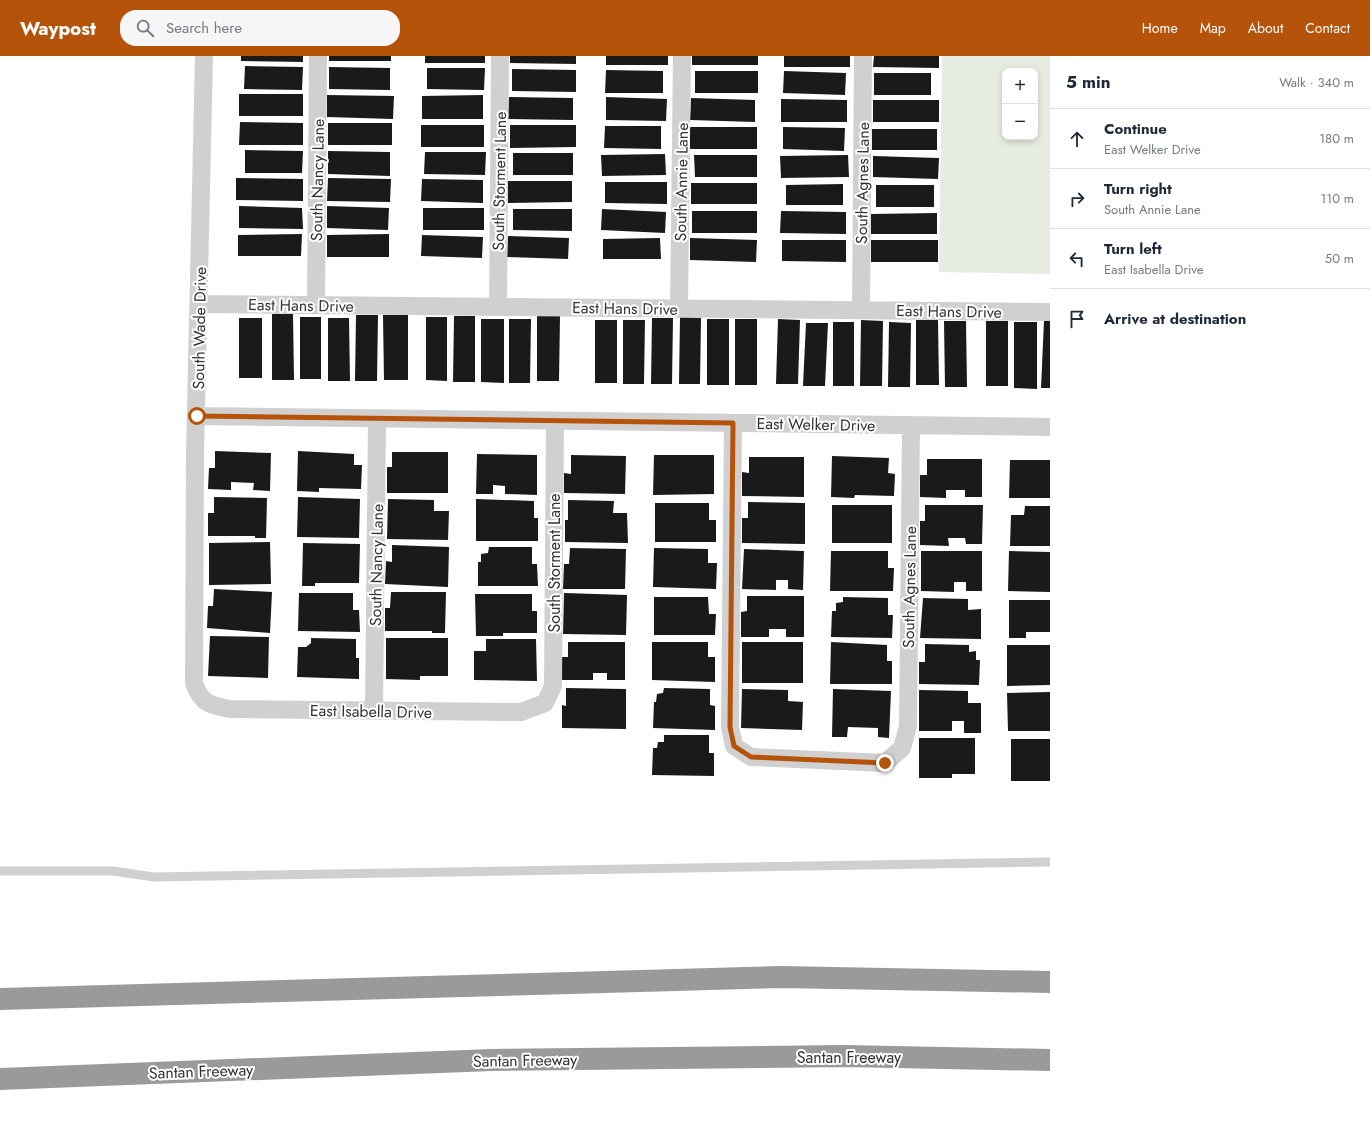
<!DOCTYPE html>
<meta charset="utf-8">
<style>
:root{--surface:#fff;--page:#f6f6f7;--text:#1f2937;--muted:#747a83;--line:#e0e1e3;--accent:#b45309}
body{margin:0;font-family:Jost,sans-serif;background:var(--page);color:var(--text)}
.controls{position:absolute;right:12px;top:12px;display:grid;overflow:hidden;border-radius:8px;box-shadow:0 2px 6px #0003}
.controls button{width:36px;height:36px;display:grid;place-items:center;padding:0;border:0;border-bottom:1px solid var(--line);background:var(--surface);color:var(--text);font:20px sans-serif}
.stop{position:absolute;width:12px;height:12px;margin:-9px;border:3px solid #b45309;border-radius:50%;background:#fff}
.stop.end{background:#b45309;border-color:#fff;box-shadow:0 1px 4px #0008}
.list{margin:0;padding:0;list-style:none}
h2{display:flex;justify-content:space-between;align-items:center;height:52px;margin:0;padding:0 16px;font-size:17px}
h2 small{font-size:13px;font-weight:400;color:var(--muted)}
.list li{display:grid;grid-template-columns:26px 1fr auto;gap:12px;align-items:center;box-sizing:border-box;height:60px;padding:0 16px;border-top:1px solid var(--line)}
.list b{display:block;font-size:15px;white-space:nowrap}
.list p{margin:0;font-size:13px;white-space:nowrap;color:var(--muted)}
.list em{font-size:13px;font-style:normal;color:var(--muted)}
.icon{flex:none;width:22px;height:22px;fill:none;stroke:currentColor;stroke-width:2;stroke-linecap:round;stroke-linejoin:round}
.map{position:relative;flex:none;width:1050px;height:1067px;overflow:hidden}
header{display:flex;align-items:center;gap:24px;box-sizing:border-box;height:56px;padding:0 20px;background:var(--accent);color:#fff}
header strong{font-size:19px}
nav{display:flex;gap:22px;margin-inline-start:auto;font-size:14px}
.search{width:280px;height:36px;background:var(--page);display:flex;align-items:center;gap:10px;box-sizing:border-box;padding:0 14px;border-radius:16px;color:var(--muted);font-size:15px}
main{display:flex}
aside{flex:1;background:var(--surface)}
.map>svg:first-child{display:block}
</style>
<header>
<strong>Waypost</strong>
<div class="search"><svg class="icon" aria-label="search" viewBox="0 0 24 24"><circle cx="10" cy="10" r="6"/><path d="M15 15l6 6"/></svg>Search here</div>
<nav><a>Home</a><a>Map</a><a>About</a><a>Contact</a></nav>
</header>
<main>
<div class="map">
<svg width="1050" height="1067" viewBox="0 0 1050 1067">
<rect width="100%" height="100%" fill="#fff"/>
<path fill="#e6ecdf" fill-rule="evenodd" d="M942 0H1050V218L939 216ZM1005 15H1035V81H1005Z"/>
<path fill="#1a1a1a" d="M241 0H303V6L241 5Z
M329 0H391V5H329Z
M425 0H485V7H425Z
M510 0H576V8L510 7Z
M606 0H668V9H606Z
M692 0H758V9H692Z
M784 0H850V11H784Z
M874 0H939V12L873 11Z
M245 10 303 11 302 34 244 33Z
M329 11 390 12V34L329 33Z
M427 12H485L484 34 427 33Z
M512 13 576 14V36L512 35Z
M606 14 663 15V37H605Z
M695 15H758V37H695Z
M784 15 846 17 845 39 783 37Z
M874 17H931V39H874Z
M239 38H303V60H239Z
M327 39 394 40 393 63 327 61Z
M483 39V63H422V40Z
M509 41 573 42V64L508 63Z
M606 41 667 43 666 65 606 64Z
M691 42 755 44V66L690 64Z
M781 43 847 44V66H781Z
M873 44H939V66H873Z
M240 66 303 67V89H239Z
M328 67H392V89H328Z
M421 69H484V91H421Z
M510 69H576V91L510 92Z
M605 70H661V93L604 92Z
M690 71H757V93H690Z
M783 71 845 72 844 95 783 93Z
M872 73H937V94H872Z
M245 94 303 95 302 117H245Z
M328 95 390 96V120L328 118Z
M425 96H486L485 119 424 118Z
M513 97H573V119H513Z
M665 98 666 119 602 120 601 99Z
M694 99H757V121H695Z
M848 99 849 121 781 122 780 100Z
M873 100 939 102 938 123 873 121Z
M236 122 303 123V145L236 144Z
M328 122 391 123 390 146 327 145Z
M422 123 483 124V147L421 145Z
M508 125H572V146L508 147Z
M605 126H667V148L605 147Z
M691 127H757V148H691Z
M843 128V149H786V129Z
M876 129H934V151H876Z
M239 150 302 152 303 173 239 172Z
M327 150 389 152 388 174 327 172Z
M423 152H484V174H423Z
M513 153H572V175L513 174Z
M602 153 666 156 665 177 601 174Z
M692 155H757V177H692Z
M781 155 846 156V178L780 177Z
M937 157V178H871V158Z
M302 178 301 200H238V179Z
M389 178V201H327V179Z
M422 179 483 181 482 202 421 200Z
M508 180 569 182 568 203 507 201Z
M660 182 661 203H603V183Z
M690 182 757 184 756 206 690 204Z
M782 184H846V206L782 205Z
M871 184H938V206H871Z
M272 258H293L294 324H272Z
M356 259H378L377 325H355Z
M383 259H408V324H384Z
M454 260H475V326H453Z
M537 260H560L559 325H537Z
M300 261H321V323H300Z
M426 261H447V325L426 324Z
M680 261 701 262 700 328H679Z
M239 262H262V322H239Z
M328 262H349L350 325H328Z
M652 262H673L672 328H651Z
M481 263H504V327L481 326Z
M509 263H531L530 327H509Z
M707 263H729V329H707Z
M735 263H757V329H735Z
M778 263 800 264 798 328H776Z
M595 264H617V327H595Z
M623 264H645L644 328H623Z
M861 264 883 265 882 330H860Z
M916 264H938L939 329H916Z
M944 265H966L967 331H945Z
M986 265H1008V330H986Z
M1044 265H1050V332H1041Z
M833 266H854V330H833Z
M889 266 911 267 910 331H888Z
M1014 266H1037V333L1014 332Z
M806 267H828L825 330H803Z
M215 395 271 397 270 435 253 434 254 427 231 426V434L208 433 209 412H215Z
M298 395 354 398V409H362L361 433 319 432V436L297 435Z
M392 396H448V437H387V411H392Z
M477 398 537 399V439L505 438V430L493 429V438H476Z
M571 399 626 400 625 438 564 437V417L571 418Z
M654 399H714V438L653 439Z
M832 400 889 402 888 417 895 418 894 440 855 439 854 442 831 441Z
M749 401H804V441L742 440V416L749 417Z
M927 403H982V441H965V434H946V442L920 441V419H927Z
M1010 404H1050V442H1009Z
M214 441 267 442 266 482H255V480H208V457H214Z
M298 441 360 443 359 482 297 481Z
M388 443 434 444V455H449L448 484 387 483Z
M476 443 534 445V462H538V485H476Z
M568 444 614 445 613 457H627L628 487 565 486V464H568Z
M748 446 805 447V488L742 487V462H748Z
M655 447H709V464H716V486H655Z
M832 449H892V487H832Z
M925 449H983L982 488H966L965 482H948L949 490 920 489V465H925Z
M1025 450H1050V490H1010L1011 459H1024Z
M270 486 271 528 209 529V487Z
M303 487 360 488 359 527H315V530H302Z
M392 489 449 491 448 531 385 528 386 505 392 506Z
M489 491H532V508H537L538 530H478V506H481V498L488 497Z
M570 492 626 493 625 533H563L564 508H569Z
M654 492 708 493V507H717L716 533 653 531Z
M744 493 804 495 803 534 788 533V524H776V534L742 533Z
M831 495H888V512H894L893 535H830Z
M921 495H982V535H966V526H954V536L921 535Z
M1009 495 1050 496V536L1008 535Z
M214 533 272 536 270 577 207 572 208 550H213Z
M391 536H446L445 577H432V575H385V552H390Z
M299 537H353V554H359L360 576 298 575Z
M564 537 627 539 626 579 563 578Z
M475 538H532V555H537V577H503V580H476Z
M747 540H804V581H786V573H769V581H741V556L747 555Z
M654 541H708L709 558H716L715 579H654Z
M843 541 888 542V559H893L892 582 831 581 832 555H836V547L843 546Z
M923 542 968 543V554L981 553V583L920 582Z
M1009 544H1050V576H1026V582H1009Z
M210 580 269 581 268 622 208 620Z
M311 582 356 583V602H359V623L297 621 298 591H306L311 587Z
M386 582H448V620H420V624L386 623Z
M486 583H536L537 625 474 624V595H486Z
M568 586H625V624H607V617H593V624H562V601H568Z
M652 586H708V601H715V626L652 624Z
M742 586H803V627H742Z
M831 586 887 589V605H892V628H830Z
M925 588 969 589V596L976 595V604H980L979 629 919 628V606H925Z
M1007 589H1050V629L1007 630Z
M566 632 626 633V673L562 672V649L566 650Z
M664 632 710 633V649L715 650V674L653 672 654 646H656L657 638 663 637Z
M742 633 788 634V645L803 646 802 674 741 672Z
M833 633 891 635 889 682 878 681V672L848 671 847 681H832Z
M919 634 968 635V647H981V677H964V665H952V675H919Z
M1050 636V675H1008L1007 637Z
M664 679H709V697H714V720L652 719 653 692H657L658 686H664Z
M919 682H975V718H952V722H919Z
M1011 683H1050V725H1011Z"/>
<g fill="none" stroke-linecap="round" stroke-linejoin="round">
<path stroke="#d0d0d0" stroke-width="9" d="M0 815H113L154 821 1050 806"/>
<path stroke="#d0d0d0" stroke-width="18" d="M204 0 195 398 194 627C201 647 209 649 229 653L521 656 545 647 553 630 555 365
M199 248 1050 256
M316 249 318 0
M498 251 500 0
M679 253 682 0
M861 254 863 0
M197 360 1050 371
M733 367 730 671 734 690 751 701 885 707 902 692 908 670 911 369
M374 655 377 363"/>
<path stroke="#9a9a9a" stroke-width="22" d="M0 943 781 921 1050 926
M0 1023 492 1004 844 1000 1050 1004"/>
</g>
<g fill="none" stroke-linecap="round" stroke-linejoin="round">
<path stroke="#b45309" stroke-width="5" d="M197 360 733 367 730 671 734 690 751 701 885 707"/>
</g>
<g text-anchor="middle" stroke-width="4" stroke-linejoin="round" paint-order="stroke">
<g font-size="16" fill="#333" stroke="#fff">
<text transform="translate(317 124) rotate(-89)" y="6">South Nancy Lane</text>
<text transform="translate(499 125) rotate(-89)" y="6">South Storment Lane</text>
<text transform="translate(681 126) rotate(-89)" y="6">South Annie Lane</text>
<text transform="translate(862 127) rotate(-89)" y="6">South Agnes Lane</text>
<text transform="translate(301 249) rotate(1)" y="6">East Hans Drive</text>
<text transform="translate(625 252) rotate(1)" y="6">East Hans Drive</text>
<text transform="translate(949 255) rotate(1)" y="6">East Hans Drive</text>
<text transform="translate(199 272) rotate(-89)" y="6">South Wade Drive</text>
<text transform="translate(816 368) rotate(1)" y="6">East Welker Drive</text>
<text transform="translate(554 507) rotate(-90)" y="6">South Storment Lane</text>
<text transform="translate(376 509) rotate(-89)" y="6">South Nancy Lane</text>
<text transform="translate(909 531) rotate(-89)" y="6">South Agnes Lane</text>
<text transform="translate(371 655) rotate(1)" y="6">East Isabella Drive</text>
<text x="849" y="1007">Santan Freeway</text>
<text transform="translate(525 1004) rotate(-1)" y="6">Santan Freeway</text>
<text transform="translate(201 1015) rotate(-2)" y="6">Santan Freeway</text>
</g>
</g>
</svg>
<div class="controls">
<button>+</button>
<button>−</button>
</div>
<div class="stop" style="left:197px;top:360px"></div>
<div class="stop end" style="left:885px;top:707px"></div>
</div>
<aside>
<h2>5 min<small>Walk · 340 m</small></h2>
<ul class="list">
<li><svg class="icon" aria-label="ahead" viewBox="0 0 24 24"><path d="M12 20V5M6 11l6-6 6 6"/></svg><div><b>Continue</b><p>East Welker Drive</p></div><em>180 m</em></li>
<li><svg class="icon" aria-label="right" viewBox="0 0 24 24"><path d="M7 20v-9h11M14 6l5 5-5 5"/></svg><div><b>Turn right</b><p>South Annie Lane</p></div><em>110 m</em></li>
<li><svg class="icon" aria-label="left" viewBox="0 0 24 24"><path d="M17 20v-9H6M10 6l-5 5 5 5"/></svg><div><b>Turn left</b><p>East Isabella Drive</p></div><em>50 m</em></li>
<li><svg class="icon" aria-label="arrive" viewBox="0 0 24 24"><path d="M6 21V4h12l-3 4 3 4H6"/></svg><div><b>Arrive at destination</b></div></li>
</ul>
</aside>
</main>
